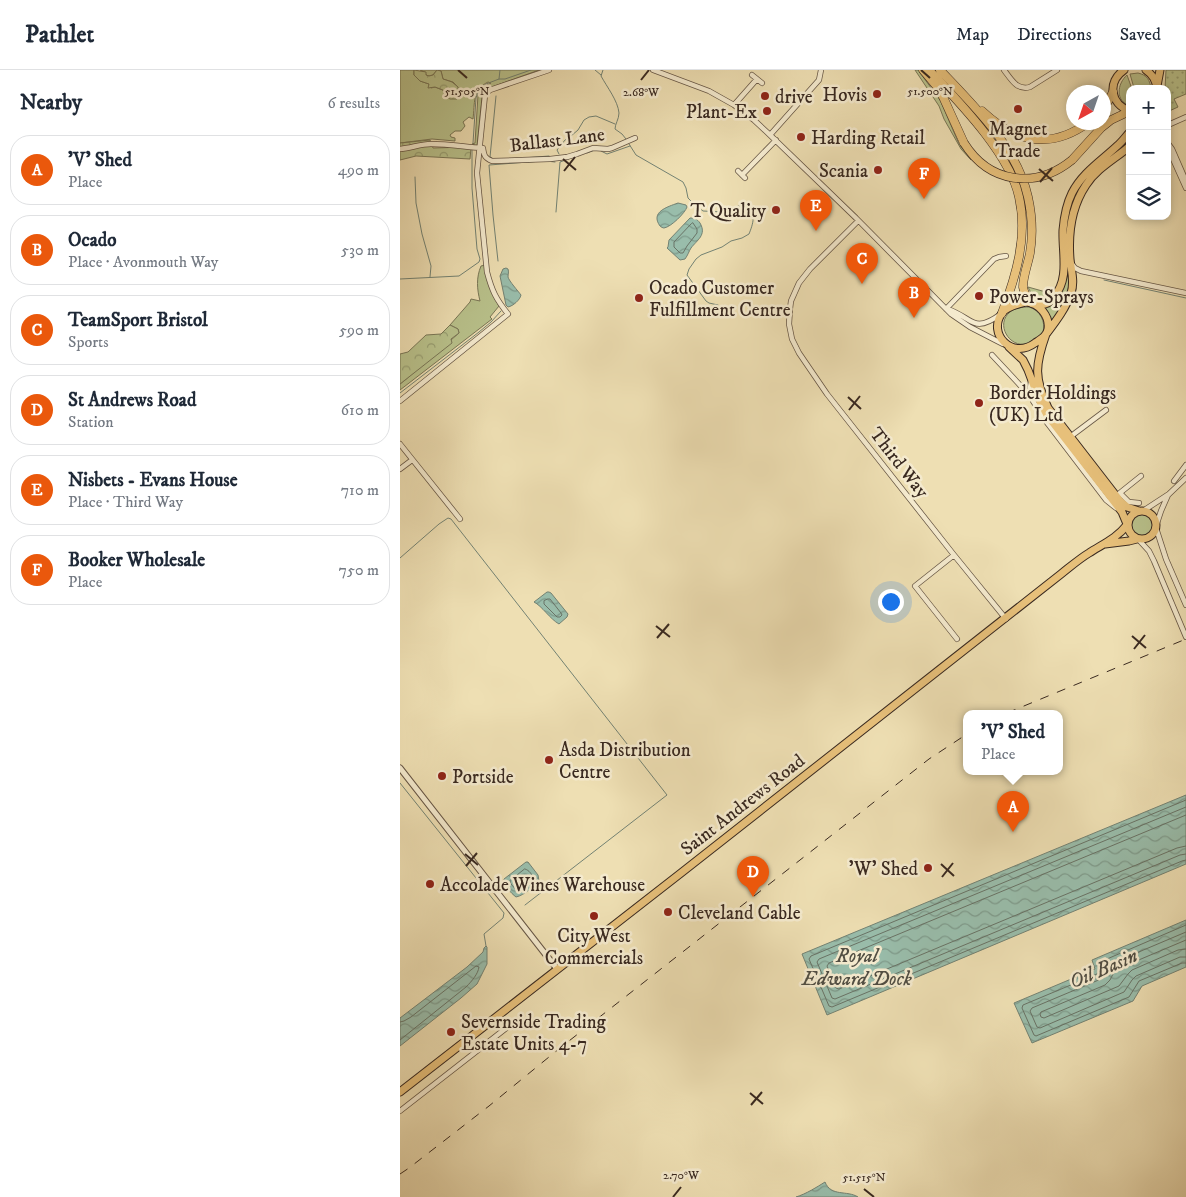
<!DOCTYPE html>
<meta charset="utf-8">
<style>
:root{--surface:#fff;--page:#f2f2f3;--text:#1f2937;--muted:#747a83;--line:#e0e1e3;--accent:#ea580c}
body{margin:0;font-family:"IM FELL DW Pica",serif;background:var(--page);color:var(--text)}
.controls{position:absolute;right:15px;top:15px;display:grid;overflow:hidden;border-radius:10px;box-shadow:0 2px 8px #0003}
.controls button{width:45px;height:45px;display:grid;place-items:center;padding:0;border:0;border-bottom:1px solid var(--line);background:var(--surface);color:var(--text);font:25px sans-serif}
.compass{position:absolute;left:666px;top:15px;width:45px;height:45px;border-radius:50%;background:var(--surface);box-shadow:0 2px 8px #0003;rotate:220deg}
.you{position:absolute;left:490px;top:531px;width:18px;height:18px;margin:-12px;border:4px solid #fff;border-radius:50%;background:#1a73e8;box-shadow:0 0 0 8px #1a73e833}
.badge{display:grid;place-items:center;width:32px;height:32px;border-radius:50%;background:var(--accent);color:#fff;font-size:16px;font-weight:700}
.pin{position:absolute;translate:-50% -41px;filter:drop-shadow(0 1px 2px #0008)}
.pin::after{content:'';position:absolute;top:26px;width:18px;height:15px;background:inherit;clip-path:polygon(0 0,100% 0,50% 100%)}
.popup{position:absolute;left:563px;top:640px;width:100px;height:65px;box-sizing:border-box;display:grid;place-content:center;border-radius:10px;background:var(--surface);filter:drop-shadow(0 1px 4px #0005);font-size:16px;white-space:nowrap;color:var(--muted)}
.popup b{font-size:19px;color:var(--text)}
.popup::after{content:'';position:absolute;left:50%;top:100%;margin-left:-10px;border:10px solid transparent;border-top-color:var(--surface)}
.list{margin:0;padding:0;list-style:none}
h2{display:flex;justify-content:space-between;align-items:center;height:65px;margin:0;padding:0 20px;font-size:21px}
h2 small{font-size:16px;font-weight:400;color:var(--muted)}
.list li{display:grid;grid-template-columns:32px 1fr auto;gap:15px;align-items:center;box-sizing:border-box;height:70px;margin:0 10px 10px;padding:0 10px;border:1px solid var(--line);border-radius:20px}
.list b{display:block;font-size:19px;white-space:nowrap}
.list p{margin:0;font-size:16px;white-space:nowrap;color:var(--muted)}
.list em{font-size:16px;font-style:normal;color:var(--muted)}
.icon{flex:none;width:28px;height:28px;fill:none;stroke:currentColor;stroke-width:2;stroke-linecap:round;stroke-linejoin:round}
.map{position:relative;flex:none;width:786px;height:1127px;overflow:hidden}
header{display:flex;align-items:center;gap:30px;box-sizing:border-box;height:70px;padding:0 25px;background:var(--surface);border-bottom:1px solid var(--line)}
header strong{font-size:24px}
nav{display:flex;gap:28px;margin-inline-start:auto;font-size:18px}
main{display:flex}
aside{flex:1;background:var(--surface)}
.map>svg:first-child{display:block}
</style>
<header>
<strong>Pathlet</strong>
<nav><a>Map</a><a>Directions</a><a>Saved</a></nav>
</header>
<main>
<aside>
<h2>Nearby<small>6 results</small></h2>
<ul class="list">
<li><span class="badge">A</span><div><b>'V' Shed</b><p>Place</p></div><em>490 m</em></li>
<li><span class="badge">B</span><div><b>Ocado</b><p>Place · Avonmouth Way</p></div><em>530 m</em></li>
<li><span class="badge">C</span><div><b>TeamSport Bristol</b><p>Sports</p></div><em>590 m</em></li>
<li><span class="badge">D</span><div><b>St Andrews Road</b><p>Station</p></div><em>610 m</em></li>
<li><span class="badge">E</span><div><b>Nisbets - Evans House</b><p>Place · Third Way</p></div><em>710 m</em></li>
<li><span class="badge">F</span><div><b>Booker Wholesale</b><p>Place</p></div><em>750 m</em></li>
</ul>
</aside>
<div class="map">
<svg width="786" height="1127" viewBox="0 0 786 1127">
<defs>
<pattern id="forest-crowns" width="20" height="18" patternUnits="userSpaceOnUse" patternTransform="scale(1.25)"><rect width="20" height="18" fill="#b9c28c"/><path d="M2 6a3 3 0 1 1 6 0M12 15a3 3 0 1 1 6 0" fill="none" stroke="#979e72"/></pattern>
<pattern id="park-dots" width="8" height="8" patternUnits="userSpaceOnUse" patternTransform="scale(1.25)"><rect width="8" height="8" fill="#b9c28c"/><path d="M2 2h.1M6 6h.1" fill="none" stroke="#979e72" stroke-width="1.8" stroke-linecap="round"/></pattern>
<pattern id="water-waves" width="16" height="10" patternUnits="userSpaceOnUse" patternTransform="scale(1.25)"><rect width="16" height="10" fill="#99bdab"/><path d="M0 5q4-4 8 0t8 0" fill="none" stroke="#7e9a8b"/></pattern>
</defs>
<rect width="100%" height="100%" fill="#eedfb3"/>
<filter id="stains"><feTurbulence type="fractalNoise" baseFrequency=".004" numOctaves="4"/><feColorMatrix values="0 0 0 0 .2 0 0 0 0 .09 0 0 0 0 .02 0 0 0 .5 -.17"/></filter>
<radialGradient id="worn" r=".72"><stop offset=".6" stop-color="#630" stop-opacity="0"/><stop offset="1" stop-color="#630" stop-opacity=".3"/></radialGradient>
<path fill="#b9c28c" stroke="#797656" d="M0 0H14V5L20 11 29 14 31 18 35 17 58 26 57 22 58 17 53 12 43 9 41 1 37 0 33 5 29 6 26 5 25 2 20 0H139L89 18 83 23 82 27 77 76 72 74 75 73 78 25 83 17 91 13 88 12C72 20 75 33 73 49L69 47 63 52 65 56 61 61H55L50 65 51 67 55 68V71L32 69 0 73Z
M515 0H518L540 30 559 74 571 90 561 79 544 49 539 36Z
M738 3C747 5 750 10 751 19H735L734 18 730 4Z
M727 5 732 19H730V36C715 31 717 14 727 5Z
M666 152H670V207L669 220 664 233 652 251 645 237 657 229 665 166Z
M85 195C87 211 91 223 99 236L90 247 92 249 0 320V314L4 311 59 263 58 259 50 255 70 232 71 229 80 231C77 219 76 208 81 196Z
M628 217 653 224 646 230H638L632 225Z
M629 237C640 240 646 252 643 262 638 266 633 273 627 274 609 278 595 254 610 242 615 238 622 237 629 237Z
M731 455a11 11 0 1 1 22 0a11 11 0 1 1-22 0Z"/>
<path fill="url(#forest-crowns)" stroke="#797656" d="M14 0 26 2V5L29 6 33 5 37 0 41 1 43 9 52 12 58 17 57 29H50L45 26 43 20 35 17 28 18 29 14 20 11 14 5Z
M30 70 33 78 67 77 71 78 70 89 16 86 0 90V73Z
M50 255 58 259 59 263 51 269 52 273 0 314V284L8 282 26 265 41 264Z"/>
<path fill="url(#park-dots)" stroke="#797656" d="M766 0H786V24L774 29 778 37 767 42V19H765Z"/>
<path fill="url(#water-waves)" stroke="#738273" d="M278 133 286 135 287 137C285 143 271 157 264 158 263 158 261 157 260 156 250 142 267 137 278 133Z
M290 148C295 148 297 149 300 153 307 165 297 170 291 178 289 181 288 185 285 189L280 190 267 178 268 177 269 170Z
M106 198 108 199C109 202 108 204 108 207 109 211 118 221 121 225 120 230 113 236 108 237L106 235 100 206 103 199Z
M147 522H149L151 523 168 544 167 547 159 554C150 549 142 536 134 532Z
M786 725V794L427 945 402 884Z
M126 792H128L138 805 139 811C132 817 125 825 116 827 111 823 104 816 104 809Z
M786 850V897L742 916 733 931 632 973 614 933 695 899 692 890Z
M86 876 87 877V894L77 914 61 928 0 976V948L67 897 83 882 84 878Z
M425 1112C431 1127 447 1120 458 1127H396C406 1124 417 1117 425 1112Z"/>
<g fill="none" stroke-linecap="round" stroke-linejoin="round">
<path stroke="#697366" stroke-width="1" d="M293 153 297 159V163L287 176 283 183H280L274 177V172L291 154Z
M148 529H150L161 543 162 545 160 547H157L144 534V531Z
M786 730 411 886 409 889 429 936 432 937 782 791 786 790
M786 737 419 889 417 892 432 928 435 929 780 785 786 784
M786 745 429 893 427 896 436 918 439 919 777 778 786 776
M125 799C129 800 133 805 133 809 129 814 123 819 117 821L111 814 110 811Z
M786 855 700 892 699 894 700 900 697 904 623 935 622 938 634 965 636 966 729 927 739 911 782 893H786
M786 862 708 895 705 905 701 909 632 938 630 941 637 957 640 958 724 922 732 910 736 906 780 887H786
M786 870 715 900 710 910 705 915 641 942 640 944 641 947 644 948 719 916 728 904 732 900 778 880 786 879
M0 952 4 951 11 947 76 896 79 897C78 904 72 911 66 917L0 970"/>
<path stroke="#738273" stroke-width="1" d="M195 0 201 5
M203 0 201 6C207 17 218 31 219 43 219 49 215 54 215 59L222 64 226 69
M99 9 100 0
M73 73 76 28 79 19 86 14 99 9H105L131 0
M229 74 236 85 283 112 286 118 288 128 293 133 303 141 323 142 335 137 347 134C357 142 353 154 349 164L342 168 331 171 322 177 301 185 296 189 289 199 287 205 306 231 309 233 318 235
M201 81 207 84 230 76
M187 83 195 80
M159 84 157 80 165 70 171 66 178 60 184 50 189 47 196 46 215 54
M92 88 90 87 96 26
M123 88 149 86
M146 91 155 92
M15 107 16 133 22 164 31 196 30 207
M156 142 160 92 174 87
M98 191 93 145 89 95 142 91
M0 209 59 206 79 192 80 189 77 179 72 118V80
M704 210 786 228
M0 323 79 262 91 252 101 241
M0 488 39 454 48 448 51 449 267 725 125 835
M0 713 104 843 103 848 84 864 86 876"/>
<defs>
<path id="minor" d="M253 0 309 21 334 35 354 50 370 65 456 148 551 244 570 257 603 274
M604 0C611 9 617 21 630 17L657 0
M352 5 362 13
M334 35 357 9
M768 55 786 47
M370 65 419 10 421 0
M767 72 772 79 786 111
M769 75V80L786 118
M0 79C11 78 21 74 31 74 49 74 66 77 83 78 84 86 85 88 92 91L150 89 167 87 177 84 193 78 208 79 212 78 235 68
M338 101 345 108
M342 105 376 70
M458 151 410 199 399 213 391 231 390 239 389 254 392 269 399 283 427 324 554 485 606 549
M672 194 675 198 681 201 786 223
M546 239 594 189 599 187 606 186
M547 239C573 247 572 265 601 244
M592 285 619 314 632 329
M631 311 630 318 633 331 648 354 706 430 716 438
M0 331 108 244C96 229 92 221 87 202L77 103 85 25 90 20 149 0
M670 367 706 340
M0 374 60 449
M0 399 12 390
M774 411 786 395
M720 423 729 432 739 433
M716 426 741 406
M743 441 769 424 786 408
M756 456 761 441 768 425
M756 458 766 489 786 535
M738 469 749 481 754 491 786 567
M554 485 515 516 557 569
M0 1041 114 952"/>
<path id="tertiary" d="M0 698 157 899"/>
<path id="trunk" d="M724 0C707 12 710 34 730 41
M746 0C753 5 756 10 757 19
M757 16 760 0
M626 232C639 233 650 246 648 259 647 266 641 269 635 273 612 290 587 264 602 243 607 236 618 234 626 232Z
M634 234C638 234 642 235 645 234 649 233 652 230 654 227 670 208 662 183 663 160 664 148 666 135 672 123 682 103 701 91 717 76 722 72 726 66 730 62
M647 263C656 251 666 238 671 223 675 212 671 200 670 189 668 163 672 136 686 115 697 98 715 89 730 76
M646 264C635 295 634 308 648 338L720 431 727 437 739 441
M609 277 623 290 628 300 640 332 647 345 722 442 727 454
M728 455a14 14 0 1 1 28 0a14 14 0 1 1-28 0Z
M705 474 729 471 737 469
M0 1022 281 803 661 504C670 497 679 489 689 483 703 474 717 468 727 455"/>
<path id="motorway" d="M523 0 539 19 544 29 564 73
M529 0C559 32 610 84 619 127 628 167 616 206 602 243
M540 0C574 36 617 77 628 127 632 145 633 165 630 183 628 194 623 206 623 217 624 224 628 229 632 233
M704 39 713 22
M582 41C615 72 650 81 689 52
M672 90 701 58 711 50 730 41"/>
</defs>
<use href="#minor" stroke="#665645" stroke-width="6"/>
<use href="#tertiary" stroke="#665645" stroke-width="7"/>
<use href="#trunk" stroke="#392920" stroke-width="9"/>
<use href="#motorway" stroke="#392920" stroke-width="9"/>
<use href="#minor" stroke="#f4eace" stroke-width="4.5"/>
<use href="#tertiary" stroke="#f4eace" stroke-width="5"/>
<use href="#trunk" stroke="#e7c07a" stroke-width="7"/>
<use href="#motorway" stroke="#e7c07a" stroke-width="8"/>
<path stroke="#392920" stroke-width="1" stroke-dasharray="9 9" stroke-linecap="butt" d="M607 643 786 569
M0 1104 9 1098 89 1036 160 978 529 689 567 664"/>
<defs>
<path id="motorway-bridge" d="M564 73C589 113 635 120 672 90"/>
</defs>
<use href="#motorway-bridge" stroke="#392920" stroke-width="9" stroke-linecap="butt"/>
<use href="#motorway-bridge" stroke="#e7c07a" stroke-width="8"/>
</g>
<path fill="none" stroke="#392920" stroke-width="2" d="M58 0 67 8M521 0 530 8M241 10 249 0M163 89 176 100M639 99 653 111M164 101 175 87M640 112 652 98M448 327 461 339M449 340 460 326M256 556 270 567M732 566 746 578M257 568 269 554M734 579 745 565M65 784 78 795M541 794 554 806M66 796 77 783M542 807 553 793M350 1023 363 1034M351 1035 362 1022M464 1119 474 1127M273 1127 281 1117"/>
<g fill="#8f2418" stroke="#f4eace" stroke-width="2">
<circle cx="477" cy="24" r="5"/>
<circle cx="365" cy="26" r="5"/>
<circle cx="618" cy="39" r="5"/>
<circle cx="367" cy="41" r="5"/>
<circle cx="401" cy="67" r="5"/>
<circle cx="478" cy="100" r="5"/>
<circle cx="376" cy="140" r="5"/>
<circle cx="579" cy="226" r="5"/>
<circle cx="239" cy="228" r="5"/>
<circle cx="579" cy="333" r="5"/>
<circle cx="149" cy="690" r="5"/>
<circle cx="42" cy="706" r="5"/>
<circle cx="528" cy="798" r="5"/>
<circle cx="30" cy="814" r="5"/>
<circle cx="268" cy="842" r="5"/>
<circle cx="194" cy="846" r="5"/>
<circle cx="51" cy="962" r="5"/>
</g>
<g text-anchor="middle" stroke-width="5" stroke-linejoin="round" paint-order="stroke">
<g font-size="19" fill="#392920" stroke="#f4eace" text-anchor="start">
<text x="467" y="31" text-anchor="end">Hovis</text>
<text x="375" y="33">drive</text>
<text x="357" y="48" text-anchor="end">Plant-Ex</text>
<text x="618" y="65" text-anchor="middle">Magnet<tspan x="618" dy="22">Trade</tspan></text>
<text x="411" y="74">Harding Retail</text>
<text x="468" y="107" text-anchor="end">Scania</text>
<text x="366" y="147" text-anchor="end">T Quality</text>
<text x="249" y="224">Ocado Customer<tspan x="249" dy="22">Fulfillment Centre</tspan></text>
<text x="589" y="233">Power-Sprays</text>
<text x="589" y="329">Border Holdings<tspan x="589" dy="22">(UK) Ltd</tspan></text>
<text x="159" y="686">Asda Distribution<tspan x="159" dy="22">Centre</tspan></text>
<text x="52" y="713">Portside</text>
<text x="518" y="805" text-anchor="end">'W' Shed</text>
<text x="40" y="821">Accolade Wines Warehouse</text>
<text x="278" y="849">Cleveland Cable</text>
<text x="194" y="872" text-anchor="middle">City West<tspan x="194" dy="22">Commercials</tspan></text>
<text x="61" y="958">Severnside Trading<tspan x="61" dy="22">Estate Units 4-7</tspan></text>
</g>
<g font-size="19" fill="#392920" stroke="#f4eace">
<text transform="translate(157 69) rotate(-7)" y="7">Ballast Lane</text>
<text transform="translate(500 392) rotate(52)" y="7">Third Way</text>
<text transform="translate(342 734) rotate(-38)" y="7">Saint Andrews Road</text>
</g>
<g font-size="20" font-style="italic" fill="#514e43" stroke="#f4eace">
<text x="457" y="892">Royal<tspan x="457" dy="23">Edward Dock</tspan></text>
<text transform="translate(703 898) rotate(-23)" y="7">Oil Basin</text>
</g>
</g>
<g font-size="12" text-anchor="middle" fill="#392920" stroke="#f4eace" stroke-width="5" stroke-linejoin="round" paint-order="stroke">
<text x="67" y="25">51.505°N</text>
<text x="530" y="25">51.500°N</text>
<text x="241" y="26">2.68°W</text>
<text x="281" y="1109">2.70°W</text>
<text x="464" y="1111">51.515°N</text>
</g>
<rect width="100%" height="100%" filter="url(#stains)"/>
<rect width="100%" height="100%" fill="url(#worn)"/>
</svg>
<div class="controls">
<button>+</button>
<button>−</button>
<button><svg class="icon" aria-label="layers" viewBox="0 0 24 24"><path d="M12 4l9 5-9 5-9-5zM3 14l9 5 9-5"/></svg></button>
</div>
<svg class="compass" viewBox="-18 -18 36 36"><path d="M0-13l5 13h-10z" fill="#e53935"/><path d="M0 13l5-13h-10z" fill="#747a83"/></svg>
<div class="you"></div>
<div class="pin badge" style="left:613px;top:762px">A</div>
<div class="popup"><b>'V' Shed</b>Place</div>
<div class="pin badge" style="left:514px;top:248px">B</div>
<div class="pin badge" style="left:462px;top:214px">C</div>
<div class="pin badge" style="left:353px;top:827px">D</div>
<div class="pin badge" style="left:416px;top:161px">E</div>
<div class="pin badge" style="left:524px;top:129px">F</div>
</div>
</main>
